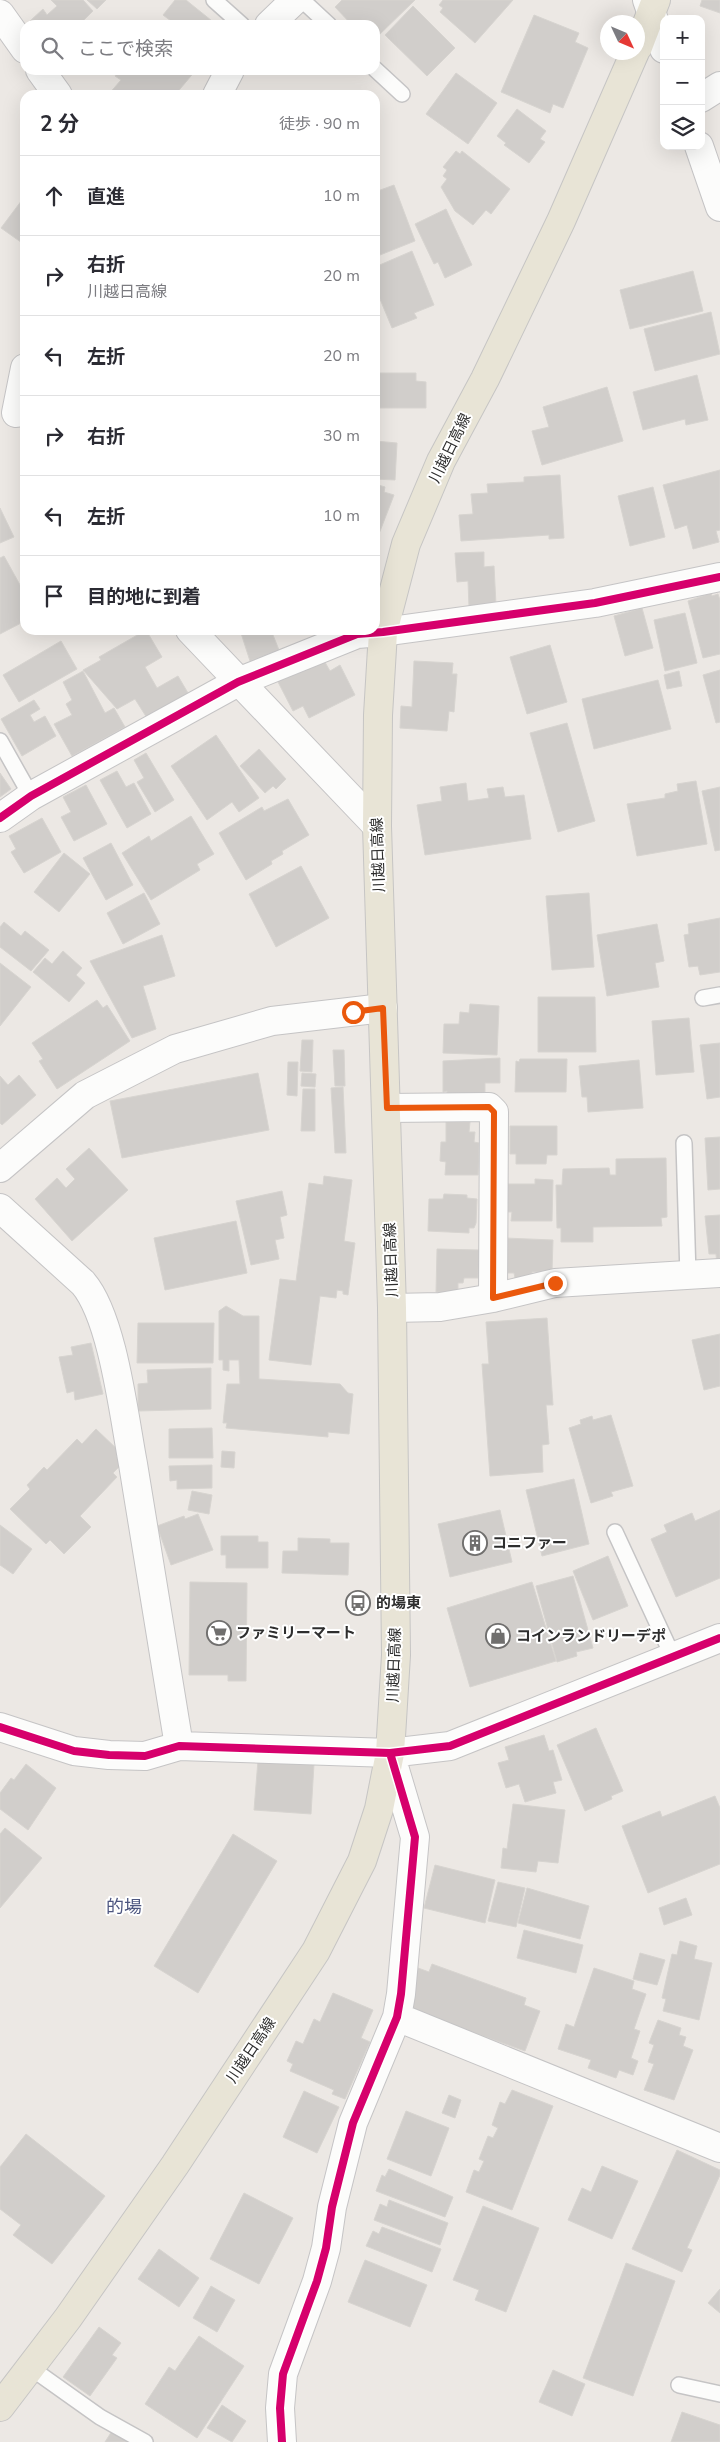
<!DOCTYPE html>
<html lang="ja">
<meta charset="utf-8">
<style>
:root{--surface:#fff;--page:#f7f7f7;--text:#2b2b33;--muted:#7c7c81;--line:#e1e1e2}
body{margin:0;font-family:"Nunito Sans","Noto Sans JP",sans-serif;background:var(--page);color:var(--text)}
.controls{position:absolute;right:15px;top:15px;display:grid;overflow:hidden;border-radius:10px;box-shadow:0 5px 20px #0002}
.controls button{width:45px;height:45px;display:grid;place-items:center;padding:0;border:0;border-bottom:1px solid var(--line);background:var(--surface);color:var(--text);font:25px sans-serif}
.compass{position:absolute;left:600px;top:15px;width:45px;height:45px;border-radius:50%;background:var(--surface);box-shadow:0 5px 20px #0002;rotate:134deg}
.stop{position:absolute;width:15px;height:15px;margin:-11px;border:4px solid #ea580c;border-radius:50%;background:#fff}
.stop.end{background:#ea580c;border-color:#fff;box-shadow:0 1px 5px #0008}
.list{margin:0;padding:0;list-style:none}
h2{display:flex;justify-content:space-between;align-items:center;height:65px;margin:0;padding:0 20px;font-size:21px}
h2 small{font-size:16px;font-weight:400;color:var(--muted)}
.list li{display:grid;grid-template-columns:32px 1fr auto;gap:15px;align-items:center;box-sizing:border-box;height:80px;padding:0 20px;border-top:1px solid var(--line)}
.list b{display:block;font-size:19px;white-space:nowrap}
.list p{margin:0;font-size:16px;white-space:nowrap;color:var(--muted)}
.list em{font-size:16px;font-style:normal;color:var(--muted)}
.icon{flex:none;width:28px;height:28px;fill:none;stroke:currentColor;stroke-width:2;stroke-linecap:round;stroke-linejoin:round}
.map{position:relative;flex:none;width:720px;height:2442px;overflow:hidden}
.search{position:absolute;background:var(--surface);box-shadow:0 5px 20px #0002;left:20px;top:20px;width:360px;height:55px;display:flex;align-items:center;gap:12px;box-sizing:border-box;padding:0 18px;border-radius:15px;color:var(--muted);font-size:19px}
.panel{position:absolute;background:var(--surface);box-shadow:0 5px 20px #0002;left:20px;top:90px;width:360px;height:545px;border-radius:15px}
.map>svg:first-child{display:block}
</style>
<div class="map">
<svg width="720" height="2442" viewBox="0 0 720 2442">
<rect width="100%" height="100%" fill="#ece8e4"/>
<path fill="#d1cecb" stroke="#d7d4d0" d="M51 0H83L93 11 79 25H34L30 21 43 9 47 15 57 6Z
M87 0H106L97 9Z
M175 0H186L217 25H170L171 21 163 15Z
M342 0H415L375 39V25H352L335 7Z
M443 0H513L475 43 440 12 443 8 439 5Z
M702 0H720V13L700 6Z
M413 6 455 48 427 76 385 35Z
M534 15 579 33 575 42 588 48 563 108 553 104 550 113 501 92Z
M120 70H196L175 95H108L121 80 115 76Z
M456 73 497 103 468 144 426 114Z
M517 109 546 131 540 139 545 142 529 163 504 145 506 143 497 136Z
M456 151 460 154 462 151 510 189 491 214 486 210 473 225 455 211 441 187 447 179 443 176 447 170 443 167Z
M394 185 415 241 375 257V192Z
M25 196V245L1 228Z
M446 209 472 265 445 278 438 262 434 264 415 224Z
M412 251 434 305 414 313 417 318 392 328 375 287V267Z
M693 271 703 311 630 329 620 290Z
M711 312 720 354 655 371 644 329Z
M376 373H416V381L426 382V408H376Z
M697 375 708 420 686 425 685 419 643 430 633 392Z
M607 387 623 441 542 465 532 431 549 427 543 407Z
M375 441 397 443 395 480 375 479Z
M720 470V530L716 531 719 542 693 549 687 525 675 529 663 485Z
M560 475 564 538 549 539V535L461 541 459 515 473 514 471 494 488 493 487 484 524 482V477Z
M375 484 385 487 384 492 394 495 377 539Z
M653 487 665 537 630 546 618 496Z
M0 508 14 537 0 543Z
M484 552V567L494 566 496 605 469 607 468 581 457 582 455 553Z
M4 556 25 594V621L0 634V558Z
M711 593 712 596 718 594 720 600V654L703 658 688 601Z
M642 608 653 648 625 656 614 616Z
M685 613 697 663 665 671 654 620Z
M146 630 162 657 145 667 157 688 178 676 188 693 147 718 135 699 117 709 83 670 101 660 99 657Z
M240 630H271L279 650 250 661Z
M61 641 77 669 19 702 3 675Z
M550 645 567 702 527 714 510 657Z
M322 657 330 671 340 665 355 695 309 718 303 706 293 711 277 680Z
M414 661 453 663 452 674H457L454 712 449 711 447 731 400 728 401 706 412 707Z
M720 670V722L716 723 703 675Z
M83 671 105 713 114 708 125 727 72 756 54 724 72 715 66 704 72 700 63 682Z
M679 671 682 686 667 689 664 675Z
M658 680 671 729 594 749 582 699Z
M34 700 40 709 30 715 34 722 45 716 56 736 22 756 1 719Z
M567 723 595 821 558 832 530 733Z
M216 735 259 798 239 812 232 802 207 820 171 766Z
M259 749 286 779 276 789 273 786 265 793 240 766Z
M146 753 174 800 155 812 137 782 144 778 134 760Z
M117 771 126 787 134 783 151 814 127 828 100 780Z
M0 773 11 789 0 797Z
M696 781 707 844 637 856 627 804 665 798V794L678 791 677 784Z
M466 783 468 801 489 798 487 789 503 787 505 797 524 795 531 839 425 855 417 805 442 801 440 787Z
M86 785 107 824 74 841 61 817 71 812 63 797Z
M720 787V850L715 851 702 791Z
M288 799 309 835 282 851 283 854 271 861 272 864 246 880 219 833 262 807 264 811Z
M191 816 214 854 197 864 200 870 151 900 122 853 149 836 151 841Z
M42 818 61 852 24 873 11 852 16 849 9 836Z
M111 843 133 885 106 900 83 858Z
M64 853 90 874 59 912 34 892Z
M301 866 329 918 276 947 249 894Z
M144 893 160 924 123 944 107 913Z
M589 893 594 967 552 970 546 896Z
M720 918V972L700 975 698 966 689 967 684 935 689 934 688 924Z
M4 922 21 936 25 931 49 950 31 971 0 947V927Z
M657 924 664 961 655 963 659 987 607 996 597 935Z
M162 935 175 976 143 986 156 1029 132 1038 90 961Z
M63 951 82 968 76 975 85 983 69 1002 33 972 45 958 52 964Z
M0 963 31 987 0 1026Z
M538 997H595L596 1052H538Z
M97 1000 103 1008 107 1005 130 1041 57 1089 39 1061 43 1059 32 1043Z
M470 1004 499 1006 497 1055 443 1053 444 1024H459L460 1012 469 1013Z
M689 1018 694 1072 656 1075 652 1021Z
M302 1040H313L312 1072 300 1071Z
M720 1043V1097L707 1099 700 1045Z
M333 1050H344L345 1086H335Z
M500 1058V1083H485V1094L447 1095V1091L443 1092V1061Z
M520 1059H567L566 1092H515L516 1061 519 1062Z
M639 1060 643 1108 588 1112 587 1097H582L579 1066Z
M288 1062H298L297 1096 287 1095Z
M258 1073 269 1130 122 1158 110 1101Z
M302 1073 316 1074 315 1087 301 1086Z
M19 1075 36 1095 2 1125 0 1123V1076L8 1085Z
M343 1087 346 1153H335L331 1088Z
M303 1089H315V1131H301Z
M446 1122H470L469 1132H475L474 1142 479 1143 478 1175H445L446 1162 440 1161 441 1142H446Z
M510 1126H557V1155H547L546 1164H516V1154H510Z
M720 1137V1189L708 1190 705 1138Z
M89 1148 128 1190 72 1241 35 1199 57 1178 66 1188 75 1179 66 1169Z
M666 1158 667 1217 661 1218 662 1226 593 1227V1242H561V1228H557L556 1185H562L563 1169 609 1168 610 1175H616V1159Z
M324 1176 352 1180 344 1241 355 1243 348 1295 343 1294V1291L337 1290 336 1298 320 1296 311 1365 269 1360 280 1279 296 1281 309 1183 323 1185Z
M535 1179 553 1180 552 1221H511L512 1212H506L507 1184H535Z
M282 1191 287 1215 280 1217 284 1238 275 1240 279 1259 251 1265 236 1201Z
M444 1194 467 1195V1198L477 1199 476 1223 474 1228H469V1233L428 1231 429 1199H443Z
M720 1215V1264L717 1265 716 1254H709L705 1216Z
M236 1221 247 1273 165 1290 154 1238Z
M505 1238 553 1240 552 1272H532V1278H515L514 1273H504Z
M437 1249 479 1250 478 1278H464L463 1283H458V1293L436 1292Z
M226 1306 243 1316H259V1379L340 1384 348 1393 353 1394 349 1434 328 1432V1437L226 1428 227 1423H223L227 1384H240L239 1360H229V1371L223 1370V1360H219V1311Z
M547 1318 553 1405H546L549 1444 542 1445 543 1472 490 1476 482 1364H489L486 1322Z
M138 1323H214L213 1363H137Z
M720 1334V1386L704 1390 692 1340Z
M91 1343 103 1394 75 1400 74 1391 67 1393 59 1357 73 1355 71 1347Z
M211 1368V1409L138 1411V1384L148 1383 147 1370Z
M611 1415 633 1486 611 1492 613 1496 591 1503 569 1428 581 1424 580 1420 592 1416 593 1420Z
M212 1428 213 1458H169V1429Z
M96 1429 120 1452 116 1456 123 1463 113 1473 117 1477 80 1516 91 1527 64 1554 50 1540 46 1544 10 1509 30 1489 27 1485 44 1467 47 1470 77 1439 82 1444Z
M222 1451 235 1452 234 1468 221 1467Z
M212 1465V1488L177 1489V1480L170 1481 169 1466Z
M574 1479 589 1544 542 1556 526 1490Z
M192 1491 212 1495 209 1514 188 1510Z
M500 1510 512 1562 450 1577 438 1524Z
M720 1510V1578L676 1597 651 1539 667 1532 664 1525 692 1513 695 1521Z
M198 1514 213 1550 171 1565 157 1526 184 1516 185 1519Z
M0 1525 32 1549 13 1574 0 1565Z
M221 1536H258V1542H268V1568H226V1555H221Z
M298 1538 330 1539V1543H349L348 1575 282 1573 283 1551H298Z
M608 1556 628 1606 593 1620 573 1571Z
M573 1576 593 1648 576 1652 577 1656 557 1662 536 1586Z
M190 1582 247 1583 246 1681H228V1675H189Z
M532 1582 556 1661 470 1687 447 1608Z
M596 1728 623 1791 611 1796 612 1799 585 1811 557 1745Z
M544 1735 549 1751 553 1750 562 1780 553 1782 556 1793 525 1802 519 1784 506 1788 498 1763 509 1760 505 1747Z
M258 1760 314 1764 311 1814 254 1810Z
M26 1764 56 1788 28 1830 0 1809V1793L11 1778 14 1780Z
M715 1796 720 1808V1864L648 1893 622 1826 660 1811 662 1817Z
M513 1804 565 1810 558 1863 538 1861 536 1872 501 1868 503 1848 507 1849Z
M5 1828 42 1858 0 1908V1834Z
M233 1834 277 1861 198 1993 154 1966Z
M435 1865 495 1880 485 1923 424 1908Z
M498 1882 525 1888 516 1927 488 1921Z
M527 1888 589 1906 580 1939 518 1923Z
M686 1898 692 1915 664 1925 659 1908Z
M524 1930 583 1945 576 1973 517 1958Z
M680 1941 697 1946 694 1959 712 1963 699 2020 663 2011 666 1999 662 1998 672 1954 677 1955Z
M640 1953 665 1960 657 1985 633 1979Z
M432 1964 526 1998 524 2005 540 2011 525 2051 404 2008 418 1968 429 1972Z
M594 1968 634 1981 632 1989 646 1994 634 2029 640 2031 631 2058 638 2061 633 2075 619 2070 616 2078 588 2068 591 2060 558 2049 566 2024 574 2027Z
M333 1993 373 2010 361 2038 370 2042 345 2099 332 2094 334 2090 290 2071 293 2064 287 2061 296 2041 303 2044 314 2019 320 2022Z
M658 2020 681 2028 679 2035 686 2037 683 2046 693 2050 674 2100 644 2090 654 2064 648 2062 654 2045 649 2043Z
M512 2090 553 2106 512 2210 466 2192 474 2170 479 2172 484 2161 479 2159 488 2136 493 2138 498 2128 492 2125 500 2102 505 2104Z
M304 2091 339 2107 317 2153 283 2137Z
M449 2095 461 2100 455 2118 442 2113Z
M406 2111 449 2128 431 2176 387 2159Z
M26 2134 105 2196 52 2264 13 2235 21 2225 0 2209V2167Z
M677 2150 720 2170V2175L687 2248 692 2250 682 2272 632 2249Z
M602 2166 638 2181 612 2239 568 2220 582 2188 591 2192Z
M389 2169 453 2197 445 2217 376 2191 382 2175 385 2177Z
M244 2193 293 2218 259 2284 210 2259Z
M389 2200 448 2223 440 2245 374 2220 380 2204 387 2207Z
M483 2206 539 2228 506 2312 475 2300 479 2290 453 2280Z
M382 2227 441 2249 432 2272 366 2246 373 2231 379 2234Z
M159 2249 199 2278 179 2307 138 2279Z
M365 2260 427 2285 410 2327 348 2302Z
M626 2263 675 2281 633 2396 583 2378Z
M211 2286 235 2300 217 2332 193 2318Z
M720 2289V2313L708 2303Z
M99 2327 121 2343 112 2355 117 2358 90 2396 63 2377Z
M199 2336 244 2366 197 2438 145 2404 169 2367 175 2371Z
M553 2370 585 2384 572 2416 539 2402Z
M222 2405 246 2421 232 2442 207 2428Z
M682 2412 720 2425V2442H671Z
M112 2431 128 2442H105Z"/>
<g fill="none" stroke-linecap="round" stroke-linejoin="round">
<defs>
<path id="service" d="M214 0 242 25
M302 0 329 25
M375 69 402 94
M0 741 31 796
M703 998 720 995
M684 1143 688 1275
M615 1532 673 1657
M31 2368 100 2417 145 2442
M679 2385 720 2394"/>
<path id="minor" d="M0 14 25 49
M269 25 295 0
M40 70 58 95
M217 95 230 70
M701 98 720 86
M16 413 25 368
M190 630 377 826
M0 818 31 796 238 682 357 634 383 632 595 603 720 577
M387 1108 489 1107 494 1112 493 1298
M0 1168 85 1095 175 1049 272 1021 383 1008
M0 1208 83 1283C113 1318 124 1417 133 1464 149 1558 164 1652 179 1746
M392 1308 440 1307 493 1298 555 1283 720 1273
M0 1727 74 1751 109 1755 145 1756 179 1746 390 1753 450 1746 720 1638
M397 2017 720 2148
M282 2442 280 2408 283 2374 317 2281 326 2248 332 2207 353 2123 397 2017 401 1994 415 1837 390 1753"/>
<path id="secondary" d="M647 0 664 49
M699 146 720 207"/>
<path id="primary" d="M638 47 656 0
M0 2407 68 2318 175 2165 316 1951 362 1861 379 1809 390 1753 396 1655 392 1308 377 826 378 715 383 632 406 544 441 461 485 379 561 221 635 52"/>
</defs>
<use href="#service" stroke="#c5c4c5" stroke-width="18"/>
<use href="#minor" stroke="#c5c4c5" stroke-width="30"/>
<use href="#secondary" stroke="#c5c4c5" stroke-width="30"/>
<use href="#primary" stroke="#c6c5c4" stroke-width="30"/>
<use href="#service" stroke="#fcfcfb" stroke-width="15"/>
<use href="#minor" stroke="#fcfcfb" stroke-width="28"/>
<use href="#secondary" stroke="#fcfcfb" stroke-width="28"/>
<use href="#primary" stroke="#e8e4d6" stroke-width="28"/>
<defs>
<path id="cycleway" d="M0 818 31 796 238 682 357 634 383 632 595 603 720 577
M0 1727 74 1751 109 1755 145 1756 179 1746 390 1753 450 1746 720 1638
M282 2442 280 2408 283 2374 317 2281 326 2248 332 2207 353 2123 397 2017 401 1994 415 1837 390 1753"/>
</defs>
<use href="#cycleway" stroke="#fff" stroke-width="11"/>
<use href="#cycleway" stroke="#d6006c" stroke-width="8"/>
</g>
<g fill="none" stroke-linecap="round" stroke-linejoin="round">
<path stroke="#ea580c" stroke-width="6" d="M353 1012 383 1008 387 1108 489 1107 494 1112 493 1298 555 1283"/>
</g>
<defs>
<symbol id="building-ring" viewBox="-11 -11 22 22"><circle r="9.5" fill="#fff" stroke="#706f6e" stroke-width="1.5"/><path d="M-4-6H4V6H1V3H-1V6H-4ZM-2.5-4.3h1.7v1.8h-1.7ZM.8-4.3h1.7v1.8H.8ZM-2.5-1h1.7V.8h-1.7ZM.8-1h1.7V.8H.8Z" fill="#706f6e"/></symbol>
<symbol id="bus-ring" viewBox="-11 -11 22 22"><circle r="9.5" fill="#fff" stroke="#706f6e" stroke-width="1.5"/><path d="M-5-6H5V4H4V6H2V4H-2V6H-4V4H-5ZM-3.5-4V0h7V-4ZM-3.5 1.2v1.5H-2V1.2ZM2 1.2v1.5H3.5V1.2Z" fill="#706f6e"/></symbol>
<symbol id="supermarket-ring" viewBox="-11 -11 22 22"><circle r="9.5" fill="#fff" stroke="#706f6e" stroke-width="1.5"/><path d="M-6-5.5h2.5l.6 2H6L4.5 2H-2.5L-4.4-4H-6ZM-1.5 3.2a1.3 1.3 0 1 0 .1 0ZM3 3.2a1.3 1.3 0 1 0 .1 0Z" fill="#706f6e"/></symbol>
<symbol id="shop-ring" viewBox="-11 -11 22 22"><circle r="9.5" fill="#fff" stroke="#706f6e" stroke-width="1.5"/><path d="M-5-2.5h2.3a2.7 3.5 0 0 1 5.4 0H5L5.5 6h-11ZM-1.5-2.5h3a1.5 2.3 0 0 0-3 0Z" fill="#706f6e"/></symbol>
</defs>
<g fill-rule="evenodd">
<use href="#building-ring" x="461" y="1529" width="28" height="28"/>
<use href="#bus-ring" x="344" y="1589" width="28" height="28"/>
<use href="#supermarket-ring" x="205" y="1619" width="28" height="28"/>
<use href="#shop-ring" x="484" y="1622" width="28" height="28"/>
</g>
<g text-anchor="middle" stroke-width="4" stroke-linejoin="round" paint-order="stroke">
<g font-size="15" fill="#2e2e2e" stroke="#fff">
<text transform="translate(450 448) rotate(-64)" y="5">川越日高線</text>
<text transform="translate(378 855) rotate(-92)" y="5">川越日高線</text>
<text transform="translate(391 1260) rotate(-92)" y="5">川越日高線</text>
<text transform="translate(394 1665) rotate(-88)" y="5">川越日高線</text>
<text transform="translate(251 2050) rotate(-56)" y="5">川越日高線</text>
</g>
<g font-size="15" font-weight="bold" fill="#2e2e2e" stroke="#fff" text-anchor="start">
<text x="492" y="1548">コニファー</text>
<text x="376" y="1608">的場東</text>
<text x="236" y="1638">ファミリーマート</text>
<text x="516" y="1641">コインランドリーデポ</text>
</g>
<g font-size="18" fill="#4d5680" stroke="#fff">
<text x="124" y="1913">的場</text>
</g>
</g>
</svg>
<div class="controls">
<button>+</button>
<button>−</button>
<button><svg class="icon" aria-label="layers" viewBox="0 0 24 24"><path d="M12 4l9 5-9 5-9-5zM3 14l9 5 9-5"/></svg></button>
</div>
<svg class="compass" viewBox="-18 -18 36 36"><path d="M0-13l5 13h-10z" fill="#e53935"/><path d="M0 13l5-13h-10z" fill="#7c7c81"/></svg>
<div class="stop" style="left:353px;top:1012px"></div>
<div class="stop end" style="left:555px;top:1283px"></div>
<div class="search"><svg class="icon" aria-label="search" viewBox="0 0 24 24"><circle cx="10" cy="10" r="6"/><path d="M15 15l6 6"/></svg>ここで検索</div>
<section class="panel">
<h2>2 分<small>徒歩 · 90 m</small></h2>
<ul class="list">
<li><svg class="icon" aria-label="ahead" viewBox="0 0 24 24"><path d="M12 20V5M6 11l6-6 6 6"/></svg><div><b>直進</b></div><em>10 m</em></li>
<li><svg class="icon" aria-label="right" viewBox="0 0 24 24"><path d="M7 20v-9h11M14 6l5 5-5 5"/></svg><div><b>右折</b><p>川越日高線</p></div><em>20 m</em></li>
<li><svg class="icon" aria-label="left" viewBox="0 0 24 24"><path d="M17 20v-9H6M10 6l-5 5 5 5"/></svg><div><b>左折</b></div><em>20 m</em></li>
<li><svg class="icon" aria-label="right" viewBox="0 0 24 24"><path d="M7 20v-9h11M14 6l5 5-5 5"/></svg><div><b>右折</b></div><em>30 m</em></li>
<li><svg class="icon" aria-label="left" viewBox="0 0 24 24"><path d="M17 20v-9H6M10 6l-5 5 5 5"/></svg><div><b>左折</b></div><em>10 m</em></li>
<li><svg class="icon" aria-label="arrive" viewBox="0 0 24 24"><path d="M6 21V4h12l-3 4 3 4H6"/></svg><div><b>目的地に到着</b></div></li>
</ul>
</section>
</div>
